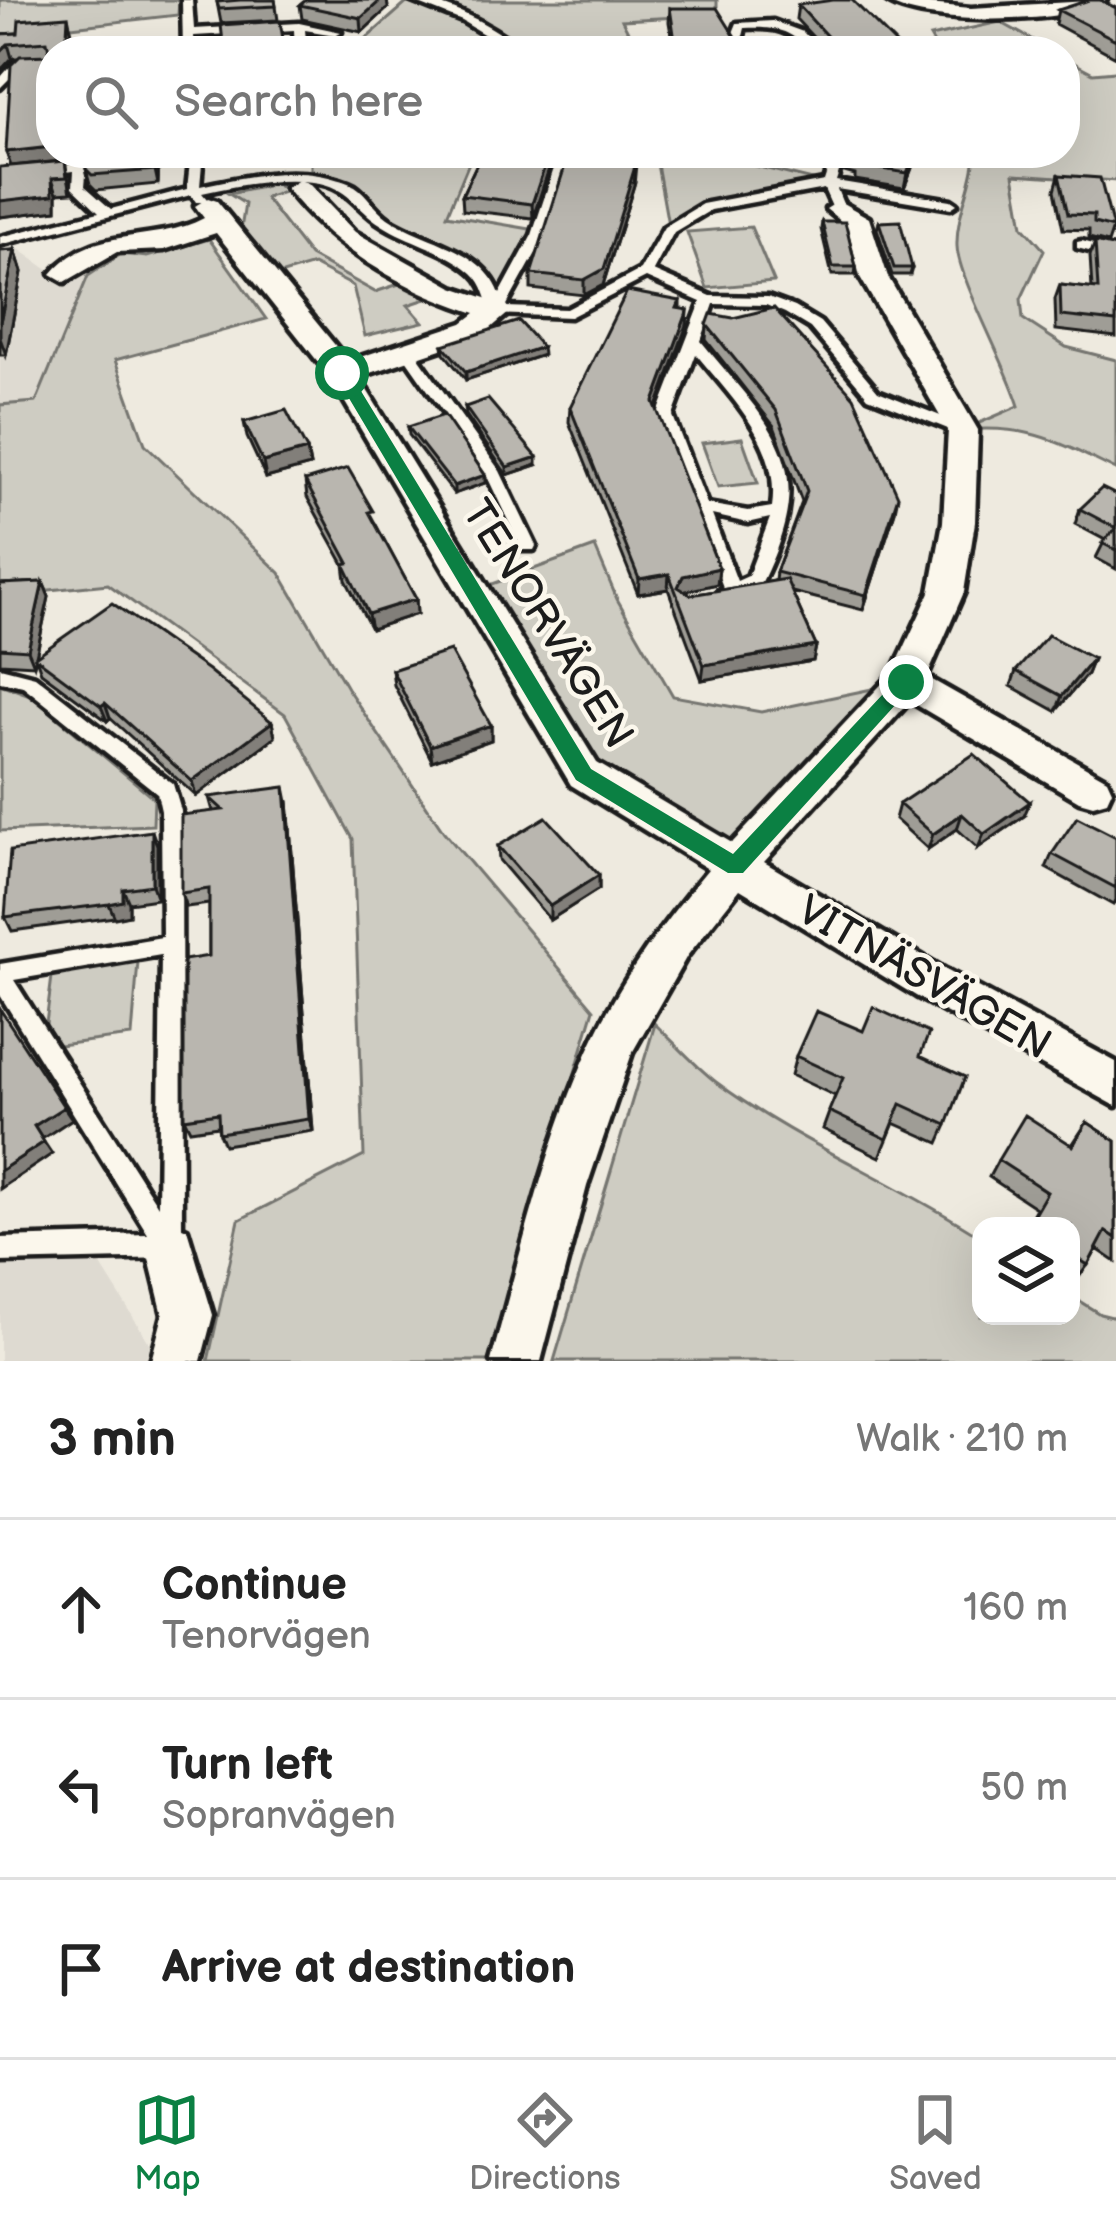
<!DOCTYPE html>
<meta charset="utf-8">
<style>
:root{--surface:#fff;--page:#f2f2f2;--text:#222;--muted:#767676;--line:#e0e0e0;--accent:#0b8043}
body{margin:0;font-family:"Balsamiq Sans",sans-serif;background:var(--page);color:var(--text)}
.controls{position:absolute;right:36px;bottom:36px;display:grid;overflow:hidden;border-radius:24px;box-shadow:0 12px 48px #0002}
.controls button{width:108px;height:108px;display:grid;place-items:center;padding:0;border:0;border-bottom:3px solid var(--line);background:var(--surface);color:var(--text);font:60px sans-serif}
.stop{position:absolute;width:36px;height:36px;margin:-27px;border:9px solid #0b8043;border-radius:50%;background:#fff}
.stop.end{background:#0b8043;border-color:#fff;box-shadow:0 3px 12px #0008}
.list{margin:0;padding:0;list-style:none}
h2{display:flex;justify-content:space-between;align-items:center;height:156px;margin:0;padding:0 48px;font-size:51px}
h2 small{font-size:39px;font-weight:400;color:var(--muted)}
.list li{display:grid;grid-template-columns:78px 1fr auto;gap:36px;align-items:center;box-sizing:border-box;height:180px;padding:0 48px;border-top:3px solid var(--line)}
.list b{display:block;font-size:45px;white-space:nowrap}
.list p{margin:0;font-size:39px;white-space:nowrap;color:var(--muted)}
.list em{font-size:39px;font-style:normal;color:var(--muted)}
.icon{flex:none;width:66px;height:66px;fill:none;stroke:currentColor;stroke-width:2;stroke-linecap:round;stroke-linejoin:round}
.map{position:relative;flex:none;width:1116px;height:1361px;overflow:hidden}
.search{position:absolute;background:var(--surface);box-shadow:0 12px 48px #0002;left:36px;right:36px;top:36px;height:132px;display:flex;align-items:center;gap:30px;box-sizing:border-box;padding:0 42px;border-radius:48px;color:var(--muted);font-size:45px}
.sheet{height:696px;background:var(--surface)}
nav{display:flex;justify-content:space-around;align-items:center;box-sizing:border-box;height:168px;border-top:3px solid var(--line);background:var(--surface);font-size:33px;color:var(--muted)}
nav a{display:grid;justify-items:center;gap:6px}
nav .on{color:var(--accent)}
.map>svg:first-child{display:block}
</style>
<div class="map">
<svg width="1116" height="1361" viewBox="0 0 1116 1361">
<rect width="100%" height="100%" fill="#eeeadf"/>
<filter id="ink" filterUnits="userSpaceOnUse"><feTurbulence type="fractalNoise" baseFrequency=".00833" numOctaves="2"/><feDisplacementMap in="SourceGraphic" scale="24" xChannelSelector="R" yChannelSelector="G"/><feConvolveMatrix kernelMatrix="1 2 1 2 8 2 1 2 1" color-interpolation-filters="sRGB"/></filter>
<g filter="url(#ink)">
<path fill="#dedad1" d="M13 245 50 271 88 276 36 403 0 405V248Z
M95 1256 150 1344 146 1361H0V1265Z"/>
<path fill="#ceccc2" stroke="#75746f" stroke-width="3" d="M0 0H179L178 15 0 35Z
M410 0H717V15L622 20 638 51H352Z
M1000 22 1053 51H938L930 37Z
M1065 58 1093 73 1116 71V181L1014 174 1023 226 1044 250 1021 299 1023 319 1066 347 1116 360V470C1058 442 1030 424 963 430L1019 406C1007 365 958 278 957 246 956 212 974 185 975 153H1065Z
M311 153H473L447 215 530 229 539 235 497 311 489 284 464 261 417 241 350 189 311 176Z
M655 153H702L829 184 707 207 669 230Z
M276 184 287 191 265 198 310 256 375 292 405 282 429 298 408 305 423 322 365 336 353 286 313 265 276 276 241 229 245 204 229 194Z
M751 227 774 282 707 288 687 232Z
M209 239 266 319 115 360 145 444 280 573 347 688 444 832 594 1009 489 1361H208L239 1220 364 1156 353 839 285 714 108 584 0 595V405L36 402 88 276 121 254 147 257Z
M742 438 758 483 718 487 702 443Z
M595 547 617 599 673 696 761 712 906 682 735 866 584 774 473 591Z
M0 684 30 695 154 798 153 825 0 831Z
M139 949 132 1036 43 1047 54 961Z
M655 1024C675 1043 694 1065 716 1082 798 1143 895 1181 981 1237V1316H1071V1296L1100 1314 1116 1318V1361H554Z"/>
<g fill="none" stroke-linecap="round" stroke-linejoin="round">
<defs>
<path id="lane" d="M182 0H192L194 29 299 23 341 32 335 35 305 30 307 51H295L294 30 194 36 195 51H183Z
M409 0C449 0 494 27 525 51H511L462 21Z
M773 21 803 32 821 51H809C791 29 773 27 745 28L742 40 748 51H736L730 40 737 23Z
M51 60V66H22L0 88V78L15 61Z
M76 153H88L85 186 111 209 187 189 191 153H203L200 186C238 178 281 168 319 175 329 177 346 181 355 186 367 194 375 209 388 218 424 242 483 248 500 294L532 235 559 153H571L546 235 506 307 567 309 640 270 664 227 702 204 824 181 833 153H845L836 181 951 200 957 204 951 208 837 189 845 209 839 213 833 209 824 189 711 210 674 232 653 271 711 296 768 297 795 307 820 322 878 391 968 427 971 430 968 433H958L868 397 810 328 785 313 766 305 714 304 701 341C775 432 821 464 761 584L733 597 720 596 717 592 723 587 657 416 701 302 646 278 570 317 492 314C486 299 485 285 472 273 447 250 410 243 382 225 354 208 350 187 313 182 276 178 238 185 202 193L207 199 206 202H196L191 195 0 245V237L99 212 73 187 74 171 0 180V172L75 164ZM696 354C732 399 781 444 772 507L748 511 707 504 673 416ZM712 515 748 523 770 518 748 576 737 581Z
M1082 241 1116 250V258L1077 248V242Z
M406 345 411 346 500 471 536 546 534 550H522L485 472 399 349Z
M0 667 35 676 173 784 181 811 182 1246 178 1254 170 1258 0 1262V1238L148 1234 0 995V964L162 937 161 811 157 793 23 686 0 681ZM161 955 158 1206 14 980Z"/>
<path id="street" d="M885 0 971 8 1106 0C1074 25 918 27 885 0Z
M299 180 308 183 355 232 453 287 507 305 511 311 483 335 359 377 597 763 732 843 893 672 930 592 943 522 948 430 860 277 848 227 826 209 839 201 869 218 888 277 978 430 975 522 964 592 927 677 1107 779 1112 790 1107 801 1093 805 1079 801 910 701 764 862 946 970 1116 1062V1106L916 996 740 889 687 956 632 1053 587 1186 541 1361H491C520 1257 548 1133 595 1036 624 975 665 921 708 869L571 785 330 377 216 233 164 250 117 252 65 282 51 274C92 224 153 245 204 218L195 206 208 198 217 201 348 361 463 323 476 313C403 289 333 250 286 188Z
M170 1222 187 1229 213 1315 201 1361H151L163 1315 146 1246 153 1229Z"/>
</defs>
<use href="#lane" stroke="#1c1c1c" stroke-width="9"/>
<use href="#street" stroke="#1c1c1c" stroke-width="9"/>
<use href="#lane" fill="#fbf7ec" fill-rule="evenodd"/>
<use href="#street" fill="#fbf7ec" fill-rule="evenodd"/>
</g>
<path fill="#9f9d96" stroke="#1c1c1c" stroke-width="3" d="M275 0 278 20 221 23 217 2Z
M306 0H387L388 8 362 32 302 19 300 5Z
M798 5 899 51H826L796 19Z
M670 8 744 51H674L669 22Z
M1116 8V57L1055 24 1058 10Z
M71 30 70 51H51L71 160 11 166 6 152 19 58H12L0 71V34Z
M159 153 158 184 96 190 90 184 86 169Z
M482 153H554L533 218 463 210 462 195Z
M807 153H829L826 160Z
M847 153H918L904 188 855 180V175L844 172Z
M65 161 71 192 57 193V210L0 217Z
M1059 175 1113 228 1108 243 1089 238V230L1063 229 1055 190Z
M634 185 603 285 584 295 531 289V274Z
M822 222 856 267 855 275H832L821 229Z
M879 222 912 268 910 275H892L877 229Z
M1095 242 1116 247V337L1056 330 1055 299 1060 285 1092 289 1090 256Z
M15 250 22 272 6 355H0V251Z
M680 301V309L688 310 687 325 656 409 719 568 717 584 684 591 691 595 775 581 776 572 802 502 774 426 706 340 707 325 895 511 863 610 792 592 816 646 813 661 702 680 668 589 638 594 569 422 570 407Z
M443 345 543 355 466 380 444 353Z
M465 407 537 465 507 475 466 415Z
M244 422 307 450 310 466 266 478 247 437Z
M408 427 485 475V483L454 494 409 435Z
M305 481 375 523 416 599 417 614 371 629 346 580 344 564 307 497Z
M1116 495V569L1096 558 1105 540 1075 524 1080 509Z
M43 582 49 597 36 657 272 722 275 737 196 796 110 718 107 721 41 672 36 658 34 665 0 663V584Z
M1093 659 1087 674 1056 711 1011 686 1016 671Z
M392 670 491 725V740L432 761 394 685Z
M209 797 288 802 313 1131 224 1145 219 1133 218 1126 190 1130 184 1118 209 956V904L186 907 181 893 213 811Z
M899 804 1024 816 978 848 957 829 928 849 895 819Z
M1116 837V900L1113 905 1046 868 1052 854Z
M157 845V899L129 903V915L12 931 5 917Z
M498 846 599 875V889L550 920 499 860Z
M796 1056H920L947 1125 939 1143 894 1123 880 1157 823 1129 835 1096 791 1075Z
M1087 1122 1116 1141V1262L1097 1249 1088 1265 1076 1281 1071 1278V1226H1026L1036 1208 989 1177 998 1160 1072 1145Z"/>
<path fill="#827f7a" stroke="#1c1c1c" stroke-width="3" d="M381 0H387L388 8 362 32 361 18Z
M68 16 71 30 70 51H66Z
M8 44 12 58 0 71V52Z
M51 147V153H72L71 160 11 166 6 152Z
M155 153H159L158 184 155 170Z
M237 153H286L238 159Z
M549 153H554L533 218 532 204Z
M637 153 634 185 603 285 584 295V280Z
M915 153H918L904 188 907 173Z
M52 178 57 193V210L0 217V201Z
M15 250 22 272 6 355 0 338V322Z
M688 310 687 325 653 418 654 402Z
M542 347 543 355 466 380V372Z
M307 450 310 466 266 478 263 462Z
M537 457V465L507 475V467Z
M485 475V483L454 494V486Z
M898 496 895 511 863 610 866 595Z
M719 568 717 584 682 592 678 587 683 576Z
M669 574 668 589 638 594 639 579Z
M43 582 49 597 34 665 28 650Z
M416 599 417 614 371 629 368 614Z
M816 646 813 661 702 680 704 665Z
M1093 659 1087 674 1056 711 1062 696Z
M105 703 110 718 107 721 101 706Z
M272 722 275 737 196 796 192 781Z
M491 725V740L432 761 430 746Z
M285 787 288 802 313 1131 309 1119Z
M1030 802 1024 816 978 848 984 834Z
M962 814 957 829 928 849 933 834Z
M152 831 157 845V899L152 885Z
M599 875V889L550 920V906Z
M123 889 129 903V915L115 918 109 904Z
M64 1107 72 1119 42 1139 34 1126Z
M44 1142 52 1154 0 1189V1171Z"/>
<path fill="#b9b6af" stroke="#1c1c1c" stroke-width="3" d="M240 0H275L276 6 219 9 217 2Z
M306 0H381L361 18 300 5Z
M833 0H852L897 45 899 51H837L836 46 798 5Z
M1089 0H1100L1116 8V40L1058 10Z
M670 8H717L744 51H681L675 41Z
M68 16 66 51H51V147L6 152 11 65 20 56 50 55 47 41 8 44 0 52V34L18 33 19 20Z
M280 21 285 51H224L221 25Z
M87 153H155V170L92 175 86 169Z
M482 153H549L532 204 462 195Z
M569 153H637L634 170 604 269 584 280 531 274Z
M847 153H915L907 173 857 165 859 160 846 158Z
M65 161 67 177 52 178 53 195 0 201V167Z
M1059 175 1100 178 1113 228 1094 223V215L1068 214Z
M900 221 912 268H894L879 222Z
M822 222H845L856 267H833Z
M1095 242 1116 247V322L1061 316 1060 285 1098 289Z
M15 250 0 322V251Z
M627 291 680 301 677 308 688 310 654 402 719 568 683 576 678 587 691 595 786 579 816 646 704 665 669 574 639 579 570 407Z
M774 308 854 397 898 496 866 595 776 572 807 491 776 410 707 325 711 314 733 318Z
M519 321 542 347 466 372 443 345Z
M488 399 537 457 507 467 465 407Z
M286 410 307 450 263 462 244 422Z
M444 415 485 475 454 486 408 427Z
M348 468 373 511 369 512 416 599 368 614 344 564 349 563 305 481Z
M1102 488 1116 495V528L1080 509Z
M1116 529V550L1102 543Z
M43 582 28 650 0 648V584Z
M112 603 208 670 272 722 192 781 105 703 101 706 35 657Z
M1048 635 1093 659 1062 696 1016 671Z
M450 651 491 725 430 746 392 670Z
M974 754 1030 802 984 834 962 814 933 834 899 804Z
M285 787 309 1119 219 1133 218 1113 184 1118V960L209 956V889L181 893V815L223 810 209 797Z
M546 817 599 875 550 906 498 846Z
M1077 817 1116 837V888L1052 854Z
M152 831V885L123 889V901L109 904 5 917 10 851Z
M873 1007 929 1033 920 1056 965 1077 947 1125 901 1104 887 1139 829 1111 843 1078 796 1056 816 1011 863 1031Z
M0 1009 64 1107 34 1126 44 1142 0 1171Z
M1025 1115 1073 1146 1087 1122 1116 1141V1238L1106 1231 1088 1265 1071 1254V1226L1028 1225 1047 1192 998 1160Z"/>
</g>
<path fill="#0b8043" d="M336 369 350 373 591 769 733 854 899 677H913L916 682 743 873H728L576 780 334 373Z"/>
<g text-anchor="middle" stroke-width="9" stroke-linejoin="round" paint-order="stroke">
<g font-size="42" fill="#1c1c1c" stroke="#fbf7ec">
<text transform="translate(549 623) rotate(58)" y="15">TENORVÄGEN</text>
<text transform="translate(925 976) rotate(30)" y="15">VITNÄSVÄGEN</text>
</g>
</g>
</svg>
<div class="controls">
<button><svg class="icon" aria-label="layers" viewBox="0 0 24 24"><path d="M12 4l9 5-9 5-9-5zM3 14l9 5 9-5"/></svg></button>
</div>
<div class="stop" style="left:342px;top:373px"></div>
<div class="stop end" style="left:906px;top:682px"></div>
<div class="search"><svg class="icon" aria-label="search" viewBox="0 0 24 24"><circle cx="10" cy="10" r="6"/><path d="M15 15l6 6"/></svg>Search here</div>
</div>
<section class="sheet">
<h2>3 min<small>Walk · 210 m</small></h2>
<ul class="list">
<li><svg class="icon" aria-label="ahead" viewBox="0 0 24 24"><path d="M12 20V5M6 11l6-6 6 6"/></svg><div><b>Continue</b><p>Tenorvägen</p></div><em>160 m</em></li>
<li><svg class="icon" aria-label="left" viewBox="0 0 24 24"><path d="M17 20v-9H6M10 6l-5 5 5 5"/></svg><div><b>Turn left</b><p>Sopranvägen</p></div><em>50 m</em></li>
<li><svg class="icon" aria-label="arrive" viewBox="0 0 24 24"><path d="M6 21V4h12l-3 4 3 4H6"/></svg><div><b>Arrive at destination</b></div></li>
</ul>
</section>
<nav>
<a class="on"><svg class="icon" aria-label="map" viewBox="0 0 24 24"><path d="M3 6l6-2 6 2 6-2v14l-6 2-6-2-6 2zM9 4v14M15 6v14"/></svg>Map</a>
<a><svg class="icon" aria-label="directions" viewBox="0 0 24 24"><path d="M12 3l9 9-9 9-9-9zM9 14v-3h6M13 9l2 2-2 2"/></svg>Directions</a>
<a><svg class="icon" aria-label="saved" viewBox="0 0 24 24"><path d="M7 4h10v16l-5-4-5 4z"/></svg>Saved</a>
</nav>
